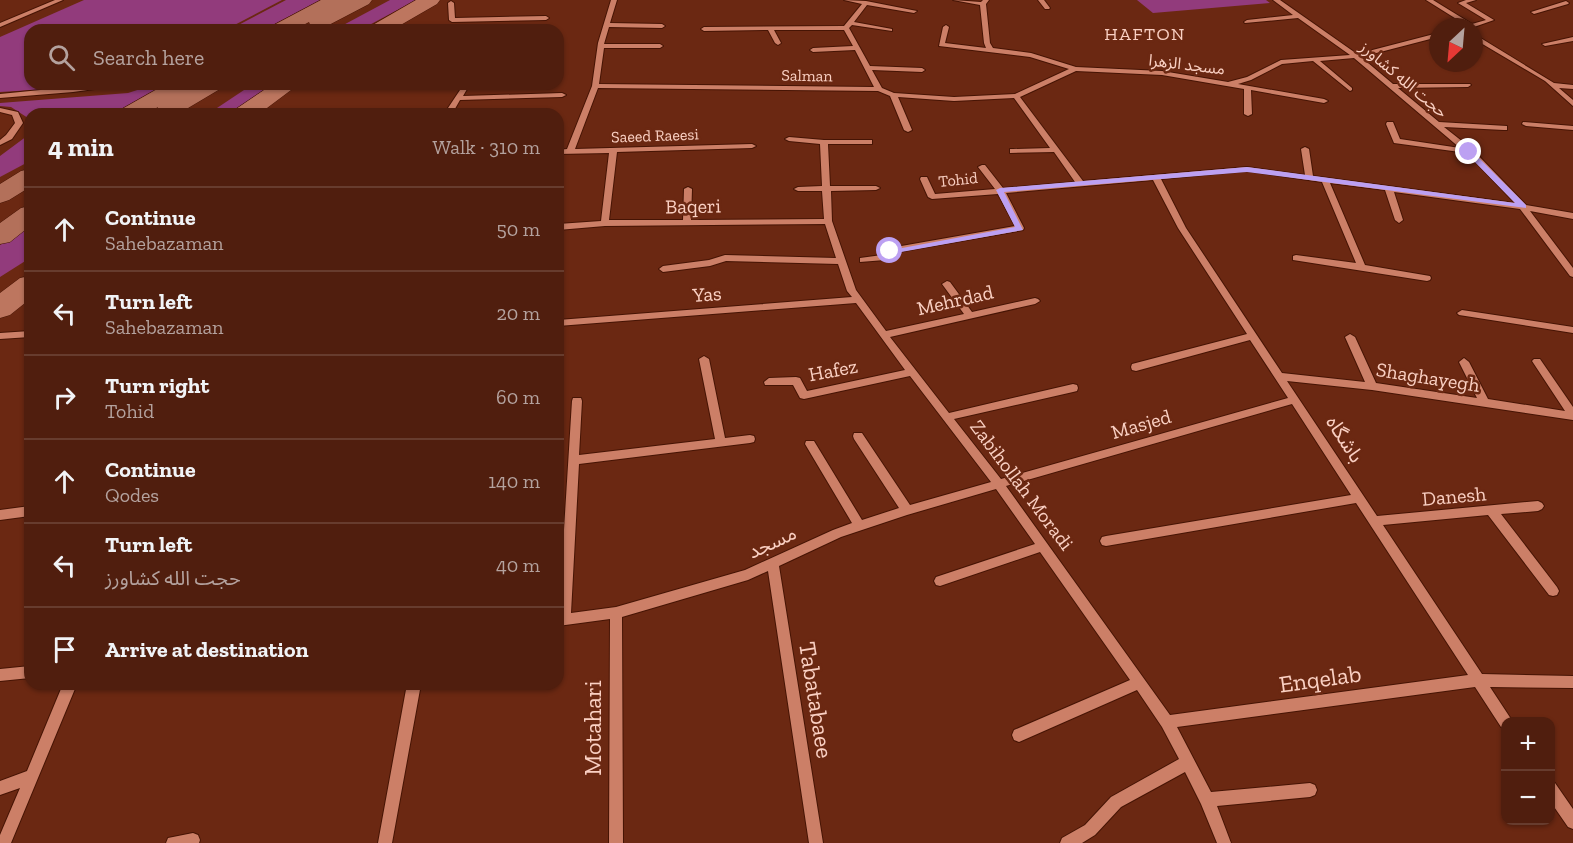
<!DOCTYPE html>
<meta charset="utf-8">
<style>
:root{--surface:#501e0e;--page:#562717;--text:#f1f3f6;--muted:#b4a29e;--line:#673c2e}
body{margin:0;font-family:"Zilla Slab","Noto Sans Arabic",serif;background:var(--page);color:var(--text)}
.controls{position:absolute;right:18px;bottom:18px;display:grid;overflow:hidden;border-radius:12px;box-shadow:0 2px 4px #0004}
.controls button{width:54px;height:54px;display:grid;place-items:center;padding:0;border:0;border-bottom:2px solid var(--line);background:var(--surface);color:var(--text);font:30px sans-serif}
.compass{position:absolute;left:1429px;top:18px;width:54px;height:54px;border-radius:50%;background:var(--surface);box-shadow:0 2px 4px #0004;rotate:206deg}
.stop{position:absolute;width:18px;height:18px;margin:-14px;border:4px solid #bca0f2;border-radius:50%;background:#fff}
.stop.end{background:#bca0f2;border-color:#fff;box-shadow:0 2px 6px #0008}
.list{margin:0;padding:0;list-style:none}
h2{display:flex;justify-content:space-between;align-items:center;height:78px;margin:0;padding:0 24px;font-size:26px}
h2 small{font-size:20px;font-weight:400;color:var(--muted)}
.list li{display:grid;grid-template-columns:39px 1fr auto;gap:18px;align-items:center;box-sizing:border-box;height:84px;padding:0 24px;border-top:2px solid var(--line)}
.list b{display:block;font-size:22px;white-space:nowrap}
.list p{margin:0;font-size:20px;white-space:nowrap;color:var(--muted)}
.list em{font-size:20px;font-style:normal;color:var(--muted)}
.icon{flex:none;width:33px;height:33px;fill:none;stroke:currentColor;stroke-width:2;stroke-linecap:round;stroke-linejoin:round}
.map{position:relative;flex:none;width:1573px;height:843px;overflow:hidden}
.search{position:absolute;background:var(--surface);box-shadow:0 2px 4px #0004;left:24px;top:24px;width:540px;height:66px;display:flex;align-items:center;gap:15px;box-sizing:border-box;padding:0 21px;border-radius:18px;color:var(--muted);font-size:22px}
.panel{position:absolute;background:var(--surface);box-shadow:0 2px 4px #0004;left:24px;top:108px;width:540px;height:582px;border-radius:18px}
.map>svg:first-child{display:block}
</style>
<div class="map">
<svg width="1573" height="843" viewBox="0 0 1573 843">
<rect width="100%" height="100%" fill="#6b2812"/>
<path fill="#923b7c" d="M84 0H282L225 30H30V84H77L50 89 0 92V37Z
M286 0H321L263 30H229Z
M390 0H416L360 30H334Z
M1137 0H1266L1270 3 1153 13Z
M156 84H166L113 114H30V161L0 177V156L27 136 28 118 11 107 0 106V103L128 93Z
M253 84H276L232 114H208Z
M30 224V258L0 277V245Z"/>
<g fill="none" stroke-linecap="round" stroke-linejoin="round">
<defs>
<path id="minor" d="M55 0H63L0 27V23Z
M611 0H617L610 23 662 24 665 26 662 28 609 27 604 44H660L663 46 660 48H604L599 84 874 87 855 50 813 52 810 50 813 48 853 46 844 30H774L781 43 778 45 775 43 768 30 704 31 701 29 704 27 844 26 862 4 844 0 866 1 917 11 914 13 867 5 854 22 892 29V31L852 25 849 28 870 66 922 68 925 70 922 72 872 70 882 88 894 93 954 97 1015 94 1069 69 1030 57 939 46 943 27 946 25 949 27 945 43 986 48 984 43 980 5 953 0 981 2 983 0H989L986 4 990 43 993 48 1031 53 1076 67 1162 71 1228 82 1247 77 1281 60 1350 55 1298 18 1245 23 1244 22 1247 20 1293 15 1273 0H1280L1357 54 1438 33V37L1361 57 1393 84H1470L1471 85 1468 87 1398 88 1439 122 1507 126V130H1504L1444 127 1472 149 1526 205 1573 213V219L1530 211 1573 268V277L1570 276 1520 209 1394 192 1403 220 1399 223 1395 220 1385 190 1330 183 1365 265 1430 276 1431 278 1430 280 1427 281 1293 260V256L1296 255 1356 263 1322 182 1247 171 1161 179 1186 228 1282 373 1365 382 1345 337 1350 334 1355 337 1376 383 1477 398 1459 362 1464 358 1469 362 1488 399 1565 411 1532 361 1534 359H1540L1573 407V420L1372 390 1287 381 1377 516 1538 501 1542 503 1544 506 1542 509 1538 511 1501 514 1557 587 1559 591 1557 595 1553 596 1549 595 1488 515 1383 525 1482 674 1573 676V688L1490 687 1513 722H1506V728L1501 727 1475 687 1177 727 1211 792 1310 783 1315 785 1317 790 1315 795 1310 797 1217 806 1231 843H1217L1201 804 1185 772 1121 807 1095 835 1082 843H1060L1062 838 1085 825 1111 797 1179 759 1162 727 1137 690 1019 742 1014 740 1012 735 1014 730 1130 680 1040 552 940 586 936 585 934 581 936 577 1035 544 996 489 907 515 841 537 779 566 823 843H809L768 571 748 580 622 617 623 843H609L610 619 558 626 572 401 573 398H581L582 401 579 455 715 439 699 359 704 356 709 359 725 438 750 435 754 436 755 439 754 442 750 443 579 464 571 613 616 607 745 570 833 530 852 523 805 444 806 441H814L862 520 899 508 854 439 853 436 854 433H862L910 505 991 482 910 376 804 399 800 398 793 385H765L764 382 769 378 796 377 800 378 807 391 905 370 856 303 558 326V320L852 297 847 291 838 264 726 261 710 266 663 272 659 269 663 266 709 260 725 255 836 258 825 224 605 226 558 230V224L601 221 609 153 558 154V150L567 149 592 86 598 43ZM1354 58 1460 148 1400 139 1393 122H1387L1386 124 1394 143 1467 153 1515 203 1313 176 1309 149 1305 147 1301 149 1305 175 1247 167 1083 181 1020 97 1076 71 1162 75 1244 89V114L1248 116 1252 114 1251 90 1324 103 1328 101 1324 99 1238 84 1251 80 1282 64 1313 61 1350 91 1352 90V88L1320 61ZM598 88 878 91 890 96 904 130 908 132 912 130 898 97 954 101 1014 98 1050 148 1013 149H1010V153L1054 152 1075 182 1003 188 985 165H982L978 167 995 189 935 194 927 177H921L920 179 928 197 932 199 998 194 1015 226 890 248 887 249 882 255 860 258V262L885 260 888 259 893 253 1023 230 1024 228 1006 193 1153 180 1178 228 1247 334 1132 364 1131 367 1132 370 1136 371 1250 340 1288 398 1001 479 954 419 1073 392 1077 391 1078 388 1077 385 1073 384 949 413 890 337 1035 304 1040 301 1038 299 1035 298 972 312 950 282 947 281 942 284 964 314 886 331 856 290 832 221 831 191 876 190 880 188 876 186H830L828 144H872V140H824L789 137 785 139 789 141 820 144 822 186 798 187 794 189 798 191H822L824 219 691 220 692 189 688 187 684 189 683 220H609L617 152 752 148 756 146 752 144 575 149ZM1292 404 1351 495 1106 536 1102 537 1100 541 1102 545 1106 546 1356 503 1468 675 1170 715 1006 486Z
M1038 0H1044L1050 8 1049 9H1045Z
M1426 0H1433L1472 24 1486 20 1458 3 1466 0H1476L1466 3 1494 20 1474 27H1464L1466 25Z
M451 1 454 3 455 18 546 16 549 18 546 20 452 22 449 20 448 3Z
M1566 1 1569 3 1568 4 1534 14 1531 12Z
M1474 34 1554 83 1573 85V89L1559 88 1573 100V106L1545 81 1474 39Z
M1573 37V41L1545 46 1542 44Z
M101 84H119L116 86 73 92 0 98V94Z
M464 84H470L463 96 562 93 566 95 562 97 460 100 452 114H444Z
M0 108 18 112 23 123 12 139 0 145V140L6 135 15 123 12 115 0 112Z
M1523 122 1573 126V130L1526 126 1522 124Z
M1462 310 1573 327V333L1459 315 1457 313Z
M30 331V337L0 339V333Z
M30 506V516L0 520V510Z
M30 666V678L0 681V669Z
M63 684H77L11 843H0V835L20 788 0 795V781L27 771Z
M407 684H421L392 843H378Z
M1550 781 1555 783 1573 809V829L1568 827 1550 801Z
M193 833 198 835 200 840 199 843H166L168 838Z"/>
<path id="major" d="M416 0H440L437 4 392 30H368L371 26Z
M273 84H299L259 114H233L236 109Z
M30 276V299L10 315 0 318V293L20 278Z"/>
<path id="highway" d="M321 0H372L369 4 325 27H311L309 22 294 30H269L272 26Z
M166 84H193L191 87 196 84H223L220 89 178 114H158L156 111 158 107 146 114H119L122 109Z
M30 169V187L9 200 0 203V184L21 171Z
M30 206V226L10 242 0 244V223L21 208Z"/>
</defs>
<use href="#minor" stroke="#461404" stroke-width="2"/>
<use href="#major" stroke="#461404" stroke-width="1"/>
<use href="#highway" stroke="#461404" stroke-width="1"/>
<use href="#minor" fill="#cc7f67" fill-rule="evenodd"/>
<use href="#major" fill="#bd765f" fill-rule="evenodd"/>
<use href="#highway" fill="#b3705a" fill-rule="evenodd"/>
</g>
<path fill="#bca0f2" d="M1466 150H1471L1526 205V208L1247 172 1004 192 1023 230 890 254 886 251 1015 227 996 190 1000 188 1247 167 1515 203 1466 153Z"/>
<g text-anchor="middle" stroke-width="5" stroke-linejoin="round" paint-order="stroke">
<g font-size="16" fill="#fad0c3" stroke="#6b2812">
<text transform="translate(1187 64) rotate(7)" y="6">مسجد الزهرا</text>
<text transform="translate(807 75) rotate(1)" y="6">Salman</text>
<text transform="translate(1404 79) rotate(40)" y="6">حجت الله کشاورز</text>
<text transform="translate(655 135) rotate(-2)" y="6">Saeed Raeesi</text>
<text transform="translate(958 179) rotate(-6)" y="6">Tohid</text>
</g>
<g font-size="18" letter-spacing="1.5" fill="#fad0c3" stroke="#6b2812">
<text x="1145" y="40">HAFTON</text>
</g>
<g font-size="20" fill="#fad0c3" stroke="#6b2812">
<text transform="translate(693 206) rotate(-1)" y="7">Baqeri</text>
<text transform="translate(707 294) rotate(-4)" y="7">Yas</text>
<text transform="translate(955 300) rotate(-13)" y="7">Mehrdad</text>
<text transform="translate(833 370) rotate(-11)" y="7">Hafez</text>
<text transform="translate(1428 377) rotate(9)" y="7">Shaghayegh</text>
<text transform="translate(1141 424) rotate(-16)" y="7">Masjed</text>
<text transform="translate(1345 439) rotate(57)" y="7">باشگاه</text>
<text transform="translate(1022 485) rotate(53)" y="7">Zabihollah Moradi</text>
<text transform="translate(1454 496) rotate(-5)" y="7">Danesh</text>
<text transform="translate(772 542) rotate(-25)" y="7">مسجد</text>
</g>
<g font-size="24" fill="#fad0c3" stroke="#6b2812">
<text transform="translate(1320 679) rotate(-8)" y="8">Enqelab</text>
<text transform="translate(816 700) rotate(81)" y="8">Tabatabaee</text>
<text transform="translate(593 728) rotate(-90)" y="8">Motahari</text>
</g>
</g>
</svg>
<div class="controls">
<button>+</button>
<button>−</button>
</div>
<svg class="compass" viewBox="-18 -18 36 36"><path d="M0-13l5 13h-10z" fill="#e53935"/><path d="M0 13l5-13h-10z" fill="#b4a29e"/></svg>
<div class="stop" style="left:890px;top:251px"></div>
<div class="stop end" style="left:1469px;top:152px"></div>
<div class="search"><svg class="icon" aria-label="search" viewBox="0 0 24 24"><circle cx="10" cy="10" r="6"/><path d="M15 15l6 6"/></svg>Search here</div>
<section class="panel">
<h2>4 min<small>Walk · 310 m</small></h2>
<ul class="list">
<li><svg class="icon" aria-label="ahead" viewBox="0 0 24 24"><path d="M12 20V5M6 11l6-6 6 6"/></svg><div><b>Continue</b><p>Sahebazaman</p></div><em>50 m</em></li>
<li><svg class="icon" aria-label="left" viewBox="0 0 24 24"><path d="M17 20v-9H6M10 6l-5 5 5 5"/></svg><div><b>Turn left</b><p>Sahebazaman</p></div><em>20 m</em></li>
<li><svg class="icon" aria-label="right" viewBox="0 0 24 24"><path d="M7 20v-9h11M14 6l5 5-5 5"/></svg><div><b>Turn right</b><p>Tohid</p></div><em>60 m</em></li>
<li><svg class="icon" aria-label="ahead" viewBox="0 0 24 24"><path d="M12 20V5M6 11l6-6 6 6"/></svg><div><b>Continue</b><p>Qodes</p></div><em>140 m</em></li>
<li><svg class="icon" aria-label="left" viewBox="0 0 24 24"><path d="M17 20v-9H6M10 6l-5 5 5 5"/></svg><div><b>Turn left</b><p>حجت الله کشاورز</p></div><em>40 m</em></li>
<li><svg class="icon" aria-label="arrive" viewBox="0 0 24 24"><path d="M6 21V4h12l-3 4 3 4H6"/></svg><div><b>Arrive at destination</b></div></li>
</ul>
</section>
</div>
